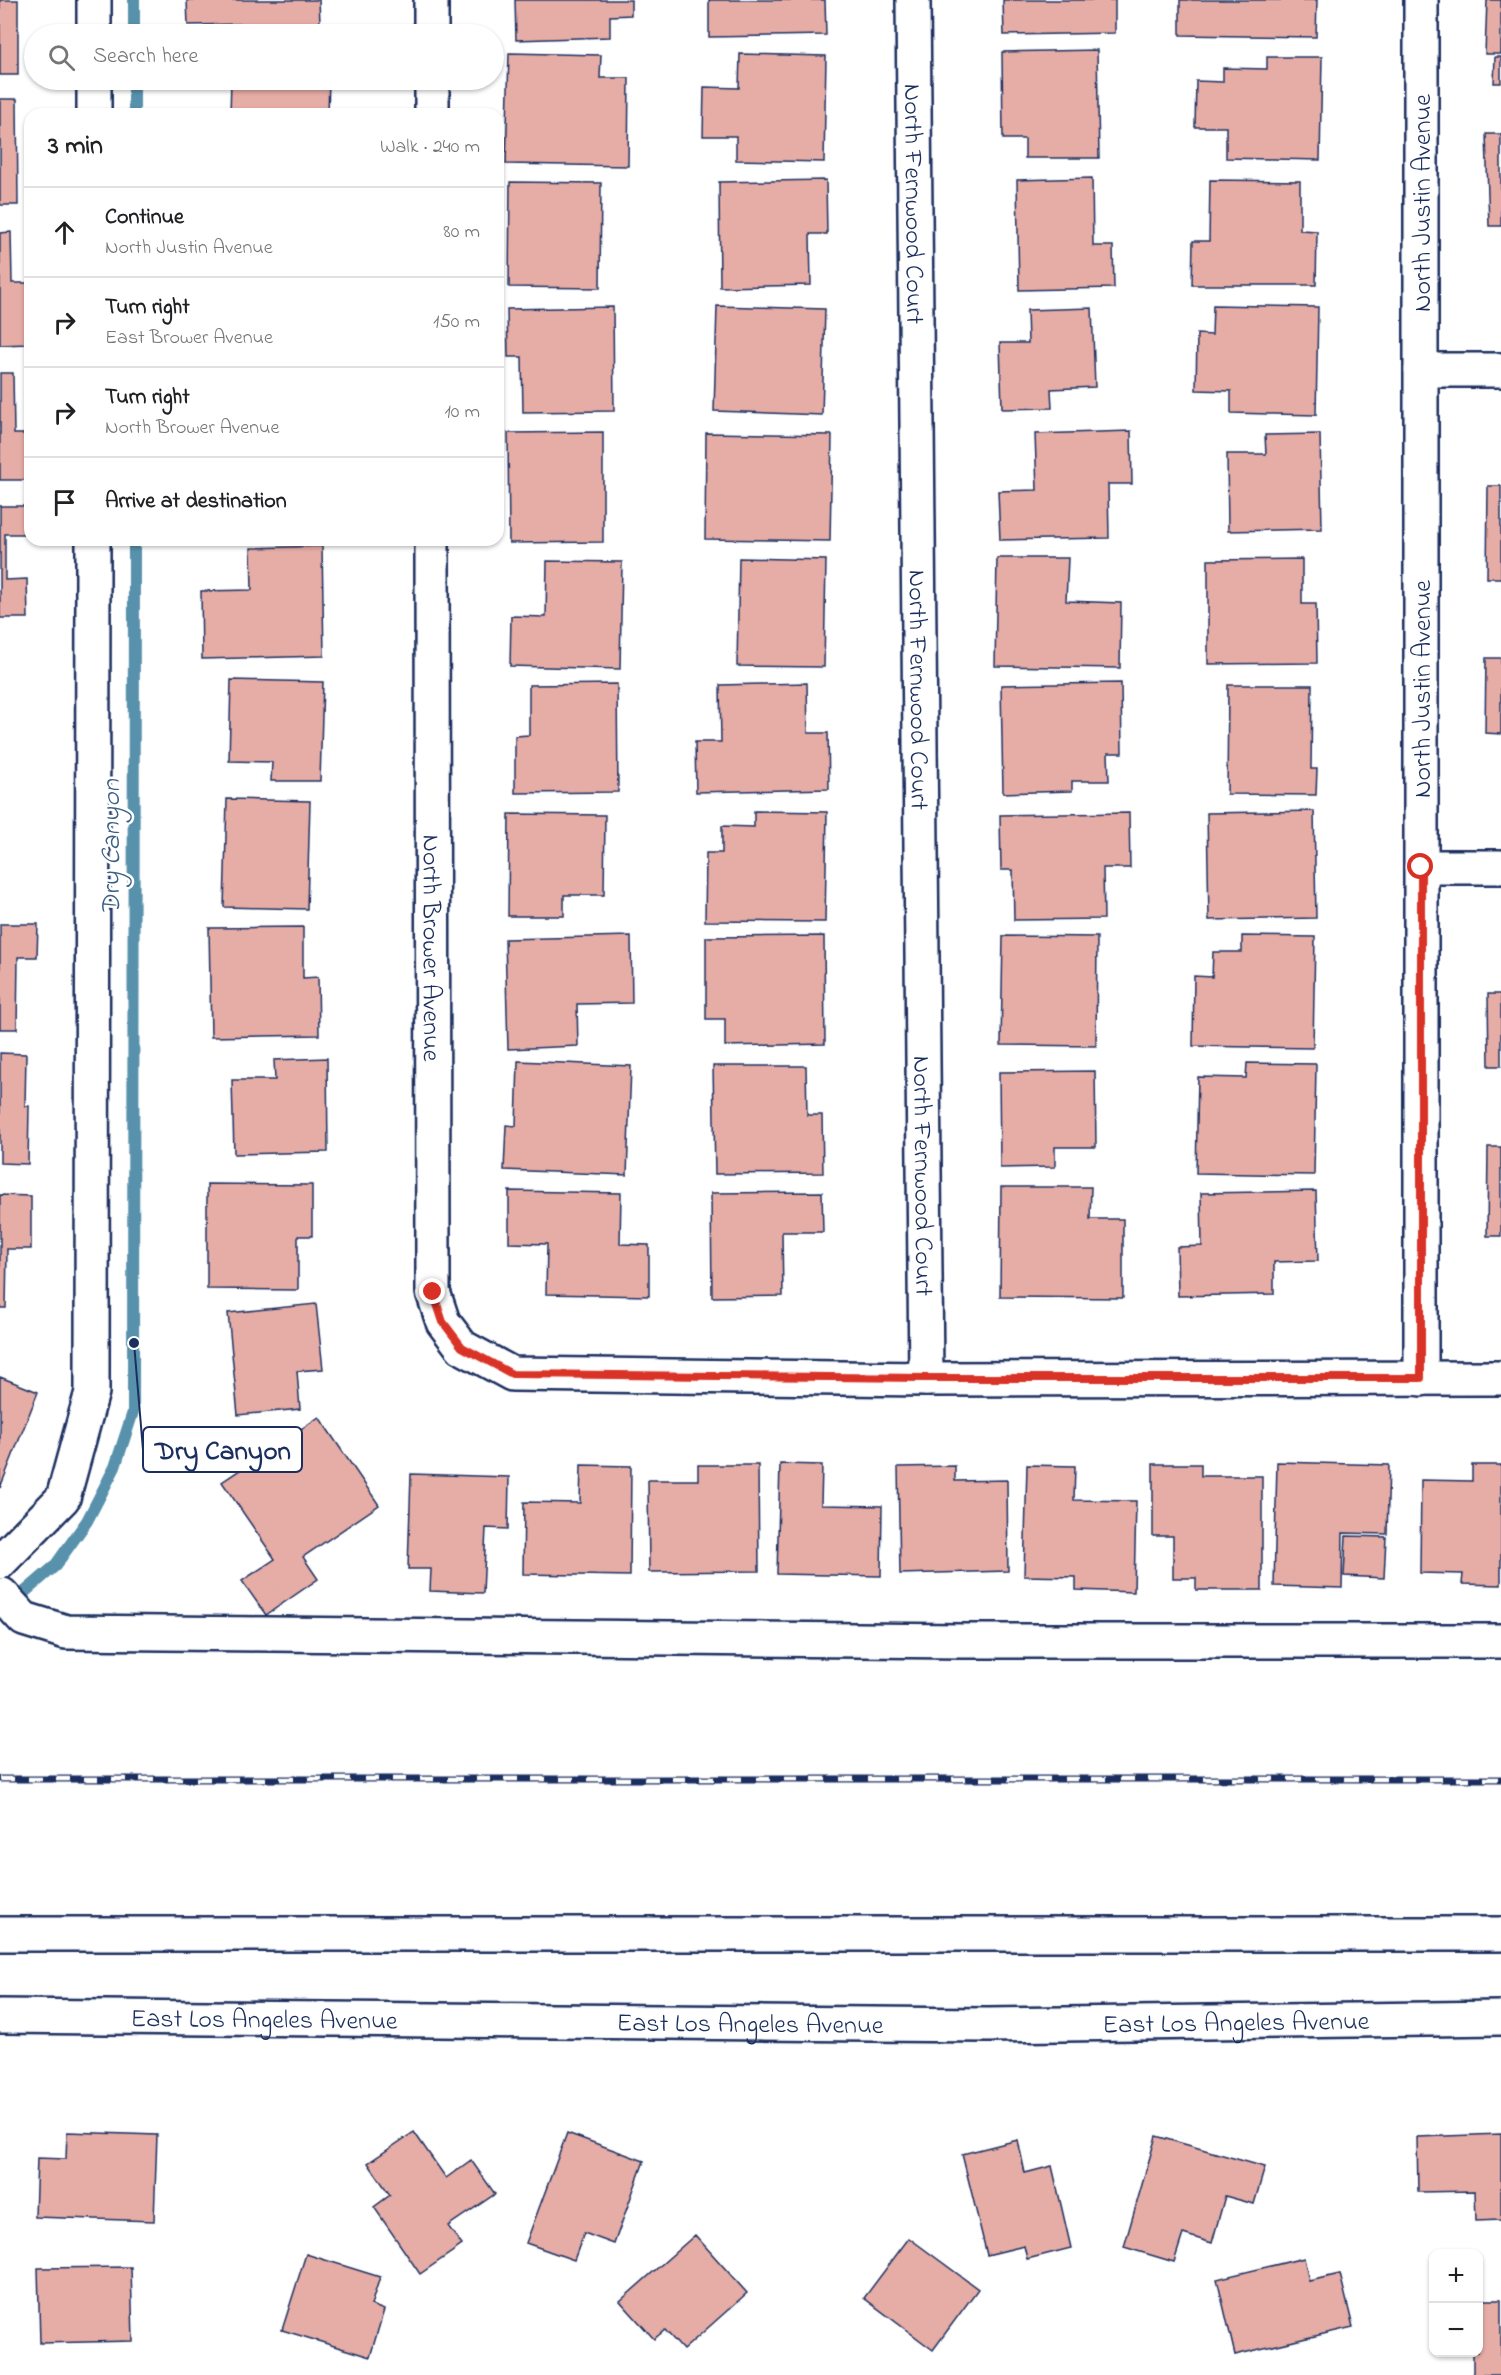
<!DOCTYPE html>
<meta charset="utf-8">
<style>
:root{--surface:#fff;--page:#f2f2f2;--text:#202124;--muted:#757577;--line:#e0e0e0}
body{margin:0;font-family:"Indie Flower",sans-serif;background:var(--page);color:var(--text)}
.controls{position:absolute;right:18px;bottom:18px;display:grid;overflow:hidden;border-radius:12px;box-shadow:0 2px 4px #0004}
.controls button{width:54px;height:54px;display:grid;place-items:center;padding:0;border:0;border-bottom:2px solid var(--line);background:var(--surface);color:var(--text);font:30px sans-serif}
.stop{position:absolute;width:18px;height:18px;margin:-14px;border:4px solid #d93025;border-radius:50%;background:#fff}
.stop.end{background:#d93025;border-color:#fff;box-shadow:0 2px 6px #0008}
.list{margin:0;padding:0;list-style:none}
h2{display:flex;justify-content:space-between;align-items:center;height:78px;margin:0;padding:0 24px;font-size:26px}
h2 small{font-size:20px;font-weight:400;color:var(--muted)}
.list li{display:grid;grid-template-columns:39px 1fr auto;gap:18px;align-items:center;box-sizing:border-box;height:90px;padding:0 24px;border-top:2px solid var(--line)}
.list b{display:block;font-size:22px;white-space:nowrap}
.list p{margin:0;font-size:20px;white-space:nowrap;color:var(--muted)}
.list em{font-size:20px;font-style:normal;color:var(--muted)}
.icon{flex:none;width:33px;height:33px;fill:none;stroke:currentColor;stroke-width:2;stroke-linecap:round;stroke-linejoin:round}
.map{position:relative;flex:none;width:1501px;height:2375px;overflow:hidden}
.search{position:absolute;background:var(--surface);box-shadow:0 2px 4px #0004;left:24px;top:24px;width:480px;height:66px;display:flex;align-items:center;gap:15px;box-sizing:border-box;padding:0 21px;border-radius:33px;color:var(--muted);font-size:22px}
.panel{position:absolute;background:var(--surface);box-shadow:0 2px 4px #0004;left:24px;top:108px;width:480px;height:438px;border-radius:18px}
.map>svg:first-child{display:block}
</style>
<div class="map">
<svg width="1501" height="2375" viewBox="0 0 1501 2375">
<rect width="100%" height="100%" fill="#fff"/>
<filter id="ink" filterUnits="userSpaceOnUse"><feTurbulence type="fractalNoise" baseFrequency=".0167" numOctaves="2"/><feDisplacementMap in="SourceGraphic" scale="12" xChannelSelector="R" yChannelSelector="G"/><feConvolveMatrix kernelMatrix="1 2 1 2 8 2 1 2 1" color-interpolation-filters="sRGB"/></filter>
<g filter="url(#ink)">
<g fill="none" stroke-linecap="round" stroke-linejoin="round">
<path stroke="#5991ab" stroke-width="12" d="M134 0V34
M134 80V114
M12 1603 55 1566 87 1521 115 1467 133 1412 134 540"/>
</g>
<path fill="#e6aca6" stroke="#1b2f5e" stroke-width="1.5" d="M0 0H18V75H0Z
M187 0H319L320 23 188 25Z
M515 0H631V15L610 16V37L516 40Z
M709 0H825L826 35 709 37Z
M1003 0H1115V33L1004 35Z
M1180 0H1317L1316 37 1180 35Z
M1487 0H1501V54H1485Z
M1097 50 1099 158H1025V139H1003L1002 52Z
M509 53 601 55 600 78H629L628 166 506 164Z
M740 54 826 56 824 162 736 160V136H703L704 87 739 88Z
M1267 57H1322L1320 160 1226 158V127H1195L1196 81 1223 82V68L1267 69Z
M1495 57H1501V83H1494Z
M231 80H329L328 114H230Z
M0 99H17L18 205H0Z
M1486 134H1501V226H1489Z
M1092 178 1093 246H1113L1114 288 1019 290 1017 180Z
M826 180 827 234H810L811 285 720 287 719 182Z
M1210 180 1300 181V230L1317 231 1316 285H1192L1193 241H1209Z
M510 182 601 183 600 288 509 287Z
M11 232 12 283H28L29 344 0 345V233Z
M1213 305 1318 307 1316 415 1231 413V391L1196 390 1197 334 1212 335Z
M717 306 825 309 822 415 714 411Z
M613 307 614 411 523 412 522 357H508L507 309Z
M1092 308 1095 387 1051 389 1052 408 1002 409 1000 343H1028L1027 310Z
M0 373H13L14 434H30V480H0Z
M1131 431 1132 484H1108L1109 538 1000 540 998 491 1037 490 1035 434Z
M603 432V542L509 543 508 433Z
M706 433 832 435 830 541 705 539Z
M1320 434 1322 529 1228 531 1227 454H1266L1265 435Z
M1488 486H1501V578H1487Z
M0 506H27V534H5V580L27 579 28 618H0Z
M322 546 324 656 202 659 201 591 252 590 251 548Z
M739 558 826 560 824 667 737 666Z
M997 558H1068L1066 601 1121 603 1120 668 995 666Z
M1302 559V604H1316L1317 663 1208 664V560Z
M547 561 622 562 620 669 510 666 511 616 546 617Z
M1486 658H1501V734L1485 733Z
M231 680 323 682 320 781H271L272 762 229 761Z
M807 683 808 733H828L829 789 696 792 695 742H721L720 685Z
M1121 683 1122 753H1108L1109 781H1072V791L1003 793 1001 685Z
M617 684 618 792 515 793V736L529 735V685Z
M1228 685H1312L1311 769H1317L1316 795 1227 794Z
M227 799 310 801 307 909 224 907Z
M754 811 827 812 825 922 705 921 706 853H722V826L754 827Z
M1314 811 1316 918 1209 920 1207 813Z
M1129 813 1130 868H1103L1104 919 1014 920 1013 870H1001L1000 815Z
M509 814 605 815 604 895H564V916H508Z
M0 924H38L37 957H18L17 1029H0Z
M303 927V978L318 977 319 1035 211 1037 209 928Z
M631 936 632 1003 577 1004 578 1046 508 1049 505 939Z
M824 936 825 1044 725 1046V1019H706V937Z
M1003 936 1097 937 1096 1046 1001 1045Z
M1242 936 1315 937 1313 1048 1193 1046 1194 976 1212 977 1213 952H1242Z
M1488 994H1501V1066H1489Z
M0 1053 26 1054 25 1106H29L28 1164 0 1163Z
M327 1058 328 1152 234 1154 232 1080H275L274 1060Z
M518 1061 631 1066 627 1175 504 1170 506 1125 516 1126Z
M1247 1063 1316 1064 1314 1175 1196 1173 1198 1077 1246 1078Z
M713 1066H806L807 1115H822L823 1173 715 1174Z
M1095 1071 1096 1147H1055V1167L1000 1168 999 1072Z
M1488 1147H1501V1236H1487Z
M207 1184 312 1185V1236H298V1290L207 1289Z
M1001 1187H1091L1090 1219H1123V1298L1000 1297Z
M509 1191 621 1193 620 1244 649 1245V1296L546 1294 547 1244 509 1243Z
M1316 1191 1318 1261 1274 1262V1294L1178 1296 1177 1247 1202 1246 1201 1193Z
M822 1192 823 1232H782L783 1296 712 1297 711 1193Z
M0 1195 31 1196V1249H7L6 1308H0Z
M316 1304 323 1369 297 1371 300 1409 238 1415 228 1313Z
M0 1377 38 1392 0 1488Z
M319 1417 379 1505 303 1557 318 1579 266 1615 242 1581 275 1559 222 1482Z
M1277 1462 1389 1465 1387 1534 1343 1533 1342 1588 1274 1586Z
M780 1464 822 1465 821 1505 882 1506 881 1576 777 1574Z
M1153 1464H1201V1476H1262V1590H1196V1578H1173V1536H1153Z
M581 1465 631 1466 630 1576 523 1574 524 1502 580 1503Z
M698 1465H758L759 1571 649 1572 648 1480H698Z
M1027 1465 1075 1466 1074 1500 1136 1501 1134 1592 1076 1590V1577L1024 1576Z
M1472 1465H1501V1585L1462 1584 1463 1574 1420 1573 1421 1480 1472 1481Z
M955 1466V1481L1007 1480 1008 1571 900 1574 898 1467Z
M411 1474 509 1477 508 1529 486 1528 483 1593 430 1591 431 1569H408Z
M1346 1536 1386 1537 1384 1578 1344 1576Z
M67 2132 157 2135 154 2221 35 2217 37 2158 66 2159Z
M414 2132 446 2178 471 2160 495 2194 448 2226 462 2245 420 2274 374 2207 390 2195 368 2163Z
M567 2133 644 2161 614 2244 584 2233 574 2260 526 2243Z
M1501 2134V2220L1476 2221 1475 2191 1418 2192 1417 2137Z
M1156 2136 1265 2167 1254 2204 1225 2196 1212 2243 1183 2234 1174 2262 1124 2247Z
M1018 2140 1025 2173 1052 2166 1071 2248 1027 2259 1024 2246 987 2255 962 2154Z
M695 2235 747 2293 683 2350 665 2330 654 2339 620 2301Z
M909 2238 978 2289 933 2350 864 2298Z
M306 2254 380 2277 371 2305 384 2310 370 2357 282 2330Z
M1304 2258 1309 2281 1340 2274 1353 2327 1235 2355 1217 2279Z
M131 2267 133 2341 40 2343 38 2268Z
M1478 2300H1501V2375H1473V2352H1478Z"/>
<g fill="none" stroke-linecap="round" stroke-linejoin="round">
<defs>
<g id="minor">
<path d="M431 0V34"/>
<path id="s1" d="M913 0 926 1379"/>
<path d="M1421 0V1379"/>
<path d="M94 34V0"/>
<path d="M432 80V114"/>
<path d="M94 114V80"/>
<path d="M1421 370H1501"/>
<path id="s2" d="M432 540 433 1292 443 1322 462 1347 512 1374 926 1379 1501 1378"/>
<path d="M1421 867H1501"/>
<path d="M0 1562 63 1498 92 1392 93 540"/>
<path d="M0 1595H2L24 1619 66 1632 962 1641H1501"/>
</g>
<g id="major">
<path d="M0 1934H1501"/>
<path id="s3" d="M0 2016 988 2025 1501 2018"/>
</g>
</defs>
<use href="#minor" stroke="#1b2f5e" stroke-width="38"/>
<use href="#major" stroke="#1b2f5e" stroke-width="38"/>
<use href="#minor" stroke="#fff" stroke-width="33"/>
<use href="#major" stroke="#fff" stroke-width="33"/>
<defs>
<path id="rail" d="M0 1779H1501"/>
</defs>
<use href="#rail" stroke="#1b2f5e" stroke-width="7"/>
<use href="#rail" stroke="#fff" stroke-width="4.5" stroke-dasharray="14" stroke-linecap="butt"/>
</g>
</g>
<g fill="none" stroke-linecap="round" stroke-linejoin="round" filter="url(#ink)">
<path stroke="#d93025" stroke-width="8" d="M433 1292 443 1322 462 1347 512 1374 926 1378H1421V867"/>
</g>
<g text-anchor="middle" stroke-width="5" stroke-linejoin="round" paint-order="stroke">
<g font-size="26" fill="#1b2f5e" stroke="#fff">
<text dy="9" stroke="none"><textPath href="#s1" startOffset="204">North Fernwood Court</textPath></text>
<text transform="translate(1421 203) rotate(-90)" y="9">North Justin Avenue</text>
<text dy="9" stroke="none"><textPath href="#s1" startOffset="690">North Fernwood Court</textPath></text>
<text transform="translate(1421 689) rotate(-90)" y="9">North Justin Avenue</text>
<text dy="9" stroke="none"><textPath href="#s2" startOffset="408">North Brower Avenue</textPath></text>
<text dy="9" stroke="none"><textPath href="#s1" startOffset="1176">North Fernwood Court</textPath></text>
<text dy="9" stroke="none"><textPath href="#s3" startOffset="264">East Los Angeles Avenue</textPath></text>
<text dy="9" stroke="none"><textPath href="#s3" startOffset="1236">East Los Angeles Avenue</textPath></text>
<text dy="9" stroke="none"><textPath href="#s3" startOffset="750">East Los Angeles Avenue</textPath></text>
</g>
<g font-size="27" font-style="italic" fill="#3a6084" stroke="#fff">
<text transform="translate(110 847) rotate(-90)" y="9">Dry Canyon</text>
</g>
</g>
<path fill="none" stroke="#1b2f5e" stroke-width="2" d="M134 1343L143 1450"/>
<circle fill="#1b2f5e" stroke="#fff" stroke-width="2" cx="134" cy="1343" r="6"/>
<rect fill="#fff" stroke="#1b2f5e" stroke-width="2" x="143" y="1427" width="159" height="45" rx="6"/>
<g font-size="27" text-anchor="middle" font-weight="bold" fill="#1b2f5e">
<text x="223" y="1459">Dry Canyon</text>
</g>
</svg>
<div class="controls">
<button>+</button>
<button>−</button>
</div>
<div class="stop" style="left:1421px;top:867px"></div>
<div class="stop end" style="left:433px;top:1292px"></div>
<div class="search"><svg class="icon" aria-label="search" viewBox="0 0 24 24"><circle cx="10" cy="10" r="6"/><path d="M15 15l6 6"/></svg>Search here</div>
<section class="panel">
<h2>3 min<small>Walk · 240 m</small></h2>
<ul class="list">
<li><svg class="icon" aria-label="ahead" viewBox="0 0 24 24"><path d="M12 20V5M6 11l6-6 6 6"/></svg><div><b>Continue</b><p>North Justin Avenue</p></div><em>80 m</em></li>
<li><svg class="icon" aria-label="right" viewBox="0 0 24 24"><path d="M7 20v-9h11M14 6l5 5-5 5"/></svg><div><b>Turn right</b><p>East Brower Avenue</p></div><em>150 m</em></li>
<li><svg class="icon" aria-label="right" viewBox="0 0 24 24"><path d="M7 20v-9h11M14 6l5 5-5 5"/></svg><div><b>Turn right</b><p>North Brower Avenue</p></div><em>10 m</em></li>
<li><svg class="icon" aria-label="arrive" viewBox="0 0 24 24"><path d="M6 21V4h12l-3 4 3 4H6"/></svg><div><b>Arrive at destination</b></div></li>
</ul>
</section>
</div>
